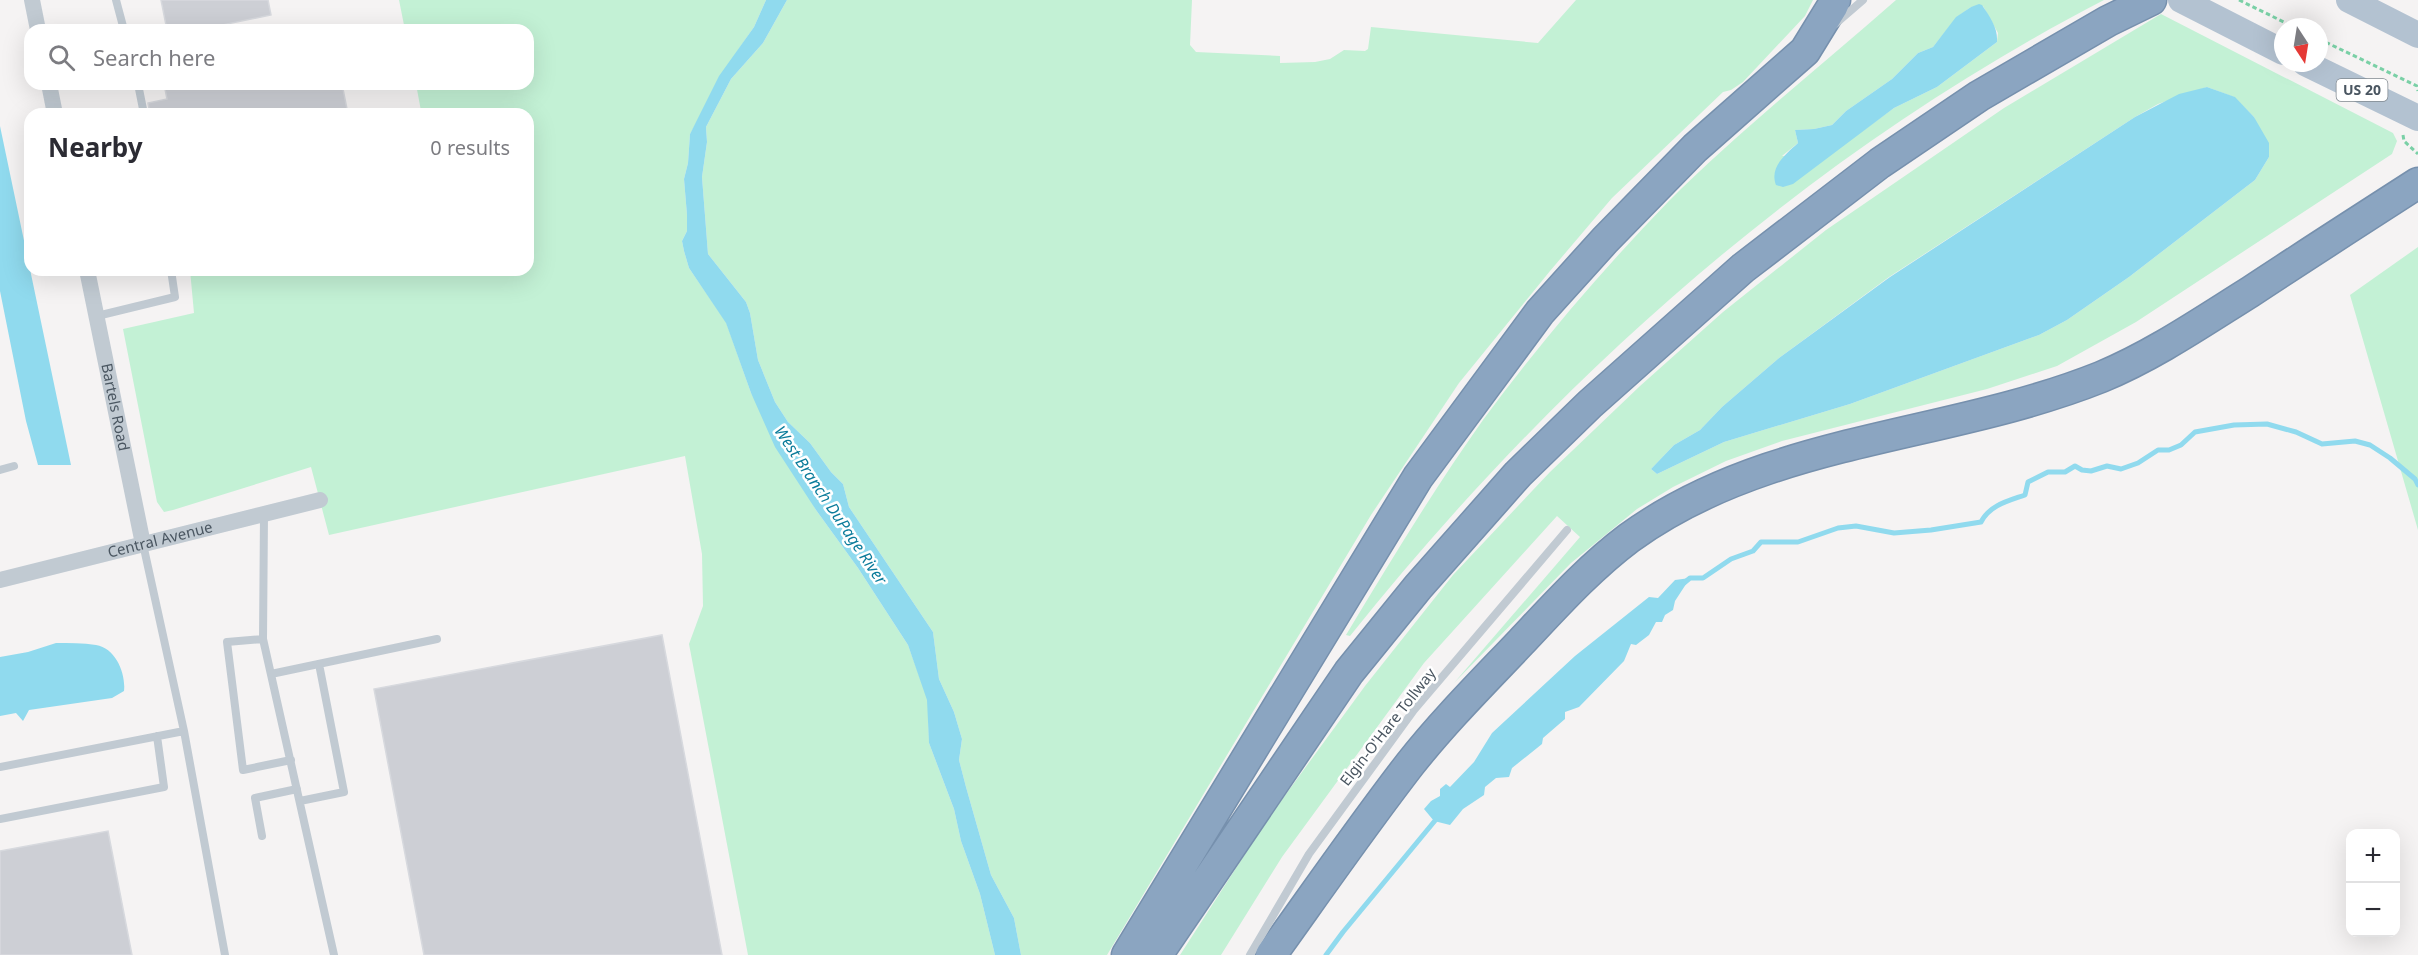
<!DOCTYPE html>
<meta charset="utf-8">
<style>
:root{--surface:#fff;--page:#f7f7f7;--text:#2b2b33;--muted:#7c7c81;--line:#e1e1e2}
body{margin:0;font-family:"Noto Sans",sans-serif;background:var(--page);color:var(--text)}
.controls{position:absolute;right:18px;bottom:18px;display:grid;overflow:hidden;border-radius:12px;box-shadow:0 6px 24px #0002}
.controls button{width:54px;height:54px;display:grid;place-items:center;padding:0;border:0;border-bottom:2px solid var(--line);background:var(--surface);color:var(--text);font:30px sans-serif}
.compass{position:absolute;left:2274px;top:18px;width:54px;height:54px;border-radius:50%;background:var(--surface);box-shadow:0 6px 24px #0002;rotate:168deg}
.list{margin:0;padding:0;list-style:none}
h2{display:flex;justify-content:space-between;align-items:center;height:78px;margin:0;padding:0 24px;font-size:26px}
h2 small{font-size:20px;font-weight:400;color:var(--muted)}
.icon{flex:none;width:33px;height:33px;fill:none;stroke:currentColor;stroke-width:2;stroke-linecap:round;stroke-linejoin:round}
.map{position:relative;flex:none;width:2418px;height:955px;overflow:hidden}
.search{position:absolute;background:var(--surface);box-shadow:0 6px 24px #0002;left:24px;top:24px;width:510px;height:66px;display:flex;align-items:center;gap:15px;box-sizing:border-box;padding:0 21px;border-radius:18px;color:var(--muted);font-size:22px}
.panel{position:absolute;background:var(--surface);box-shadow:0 6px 24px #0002;left:24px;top:108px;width:510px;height:168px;border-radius:18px}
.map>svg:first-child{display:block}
</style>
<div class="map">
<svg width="2418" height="955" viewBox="0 0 2418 955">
<rect width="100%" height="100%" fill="#f5f3f3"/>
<path fill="#c3f1d5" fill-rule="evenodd" d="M399 0H766L754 27 738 50 690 134 688 163 684 179 687 215V231L682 241 684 251 689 268 726 322 751 393 816 510 858 568 908 645 928 700 929 743 954 809 961 841 980 894 995 955H748L689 644 703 606 702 554 685 456 329 535 311 467 173 510 164 512 157 502 123 329 194 313 190 270H528V114H407L421 111 416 84H528V30H405Z
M787 0H1192L1190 45 1196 52 1280 56V63L1315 62 1330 59 1344 50 1365 51 1368 49 1371 27 1538 43 1576 0H1813L1805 16 1743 82 1731 90 1723 92 1612 198 1550 271 1459 383 1371 515 1107 955H1021L1014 918 991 875 966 787 959 760 962 739 954 712 939 679 933 632 849 507 843 484 831 472 810 443 788 422 775 402 758 360 750 313 746 302 708 254 702 177 707 142 706 127 731 79 763 43Z
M1896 0H2104C1810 152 1556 378 1350 636L1346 635C1390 562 1434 489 1483 420 1539 344 1602 270 1668 202 1740 130 1820 67 1896 0ZM1983 6 1998 33 1997 42 1937 87 1894 108 1832 153 1782 156 1798 143 1795 130 1814 129 1832 125 1846 111 1892 79 1918 53 1933 47 1957 17 1971 7Z
M2161 14 2393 133 2397 141 2392 154 2136 322 2057 366 1987 389 1782 441 1726 461 1673 487 1637 509 1571 563 1454 683 1580 537 1557 516 1424 663 1282 857 1221 955H1180L1267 820 1365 686 1453 575 1550 472 1640 386 1723 312 1826 230 2004 108ZM2207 87 2234 97 2254 117 2269 157 2255 180 2129 277 2067 320 2039 335 1850 404 1724 442 1657 474 1651 469 1674 445 1700 430 1722 407 1779 358 1889 277 2135 117 2158 104Z
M2418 247V530L2350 295Z"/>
<path fill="#90daee" d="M766 0H787L763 43 731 79 706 127 707 142 702 177 708 254 746 302 750 313 758 360 775 402 788 422 810 443 831 472 843 484 849 507 933 632 939 679 954 712 962 739 959 760 966 787 991 875 1014 918 1021 955H995L980 894 961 841 954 809 929 743 927 700 908 645 858 568 816 510 775 447 751 393 726 323 689 268 684 251 682 241 687 231V215L684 179 688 163 690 134 719 76 754 27Z
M1979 4 1982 5C1990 17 1998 28 1997 42L1937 87 1894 108 1793 184 1783 187 1776 185C1769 167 1786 154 1798 143L1795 130 1814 129 1832 125 1846 111 1892 79 1918 53 1933 47 1956 17 1971 7Z
M2207 87 2235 97 2254 117 2269 143V157L2255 180 2129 277 2067 320 2039 335 1850 404 1724 442 1657 474 1651 469 1674 445 1700 430 1722 407 1779 358 1890 277 2135 117 2179 94Z
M0 126 71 465H38L26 421 0 291Z
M1690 578 1675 601 1673 610 1665 615 1662 622H1656L1649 635 1636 645 1631 644 1624 661 1579 707 1565 712V719L1543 738 1542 744 1512 768 1509 777 1496 778 1485 787 1484 795 1463 809 1450 825 1434 821 1424 809 1431 801 1440 796V789L1446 784 1450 787 1474 762 1492 733 1575 656 1649 597 1658 598 1675 580Z
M56 643C69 643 83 643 96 645 116 648 126 674 124 691L112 698 29 710 23 721 16 713 0 716V657L28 652Z"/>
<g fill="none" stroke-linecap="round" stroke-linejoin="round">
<path stroke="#90daee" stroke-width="5" d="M1684 583 1690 578H1703L1731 559 1753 551 1761 542H1798L1838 528 1856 526 1894 533 1931 530 1981 522C1990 505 2008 501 2025 495L2028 482 2048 472H2065L2075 466 2082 470 2091 471 2107 466 2121 469 2138 463 2158 450H2169L2181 445 2195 432 2234 425 2267 424 2296 432 2322 444 2355 441 2370 445 2390 458 2415 479 2418 485
M1326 955 1343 932 1438 817"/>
</g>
<path fill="#cdcfd5" stroke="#d7d9de" stroke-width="1.5" d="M161 0H268L271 15 222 25 223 30H167Z
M164 84H342L348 114H150L148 103 167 99Z
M662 635 722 955H424L374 689Z
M108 831 132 955H0V851Z"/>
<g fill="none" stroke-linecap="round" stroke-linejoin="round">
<defs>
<path id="highway" d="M1127 955 1418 477 1540 312 1605 240 1695 148 1805 51 1832 7 1835 0
M1157 955 1349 672 1418 587 1518 474 1590 404 1743 268 1880 163 1979 96 2108 21 2151 0
M1271 955C1317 891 1362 826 1410 764 1444 721 1483 682 1521 642 1555 606 1589 568 1629 538 1768 437 1946 439 2101 377 2154 355 2202 322 2250 292 2306 255 2362 219 2418 183"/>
</defs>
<use href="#highway" stroke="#7690ad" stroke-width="33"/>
<path stroke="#7ad0a6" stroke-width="3" stroke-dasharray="4.5 3" stroke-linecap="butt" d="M2239 0 2294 27
M2319 39 2417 86 2418 91
M2403 135 2404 141 2418 154"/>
<path stroke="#c1cad2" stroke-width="8" d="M116 0 124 30
M1834 25 1863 0
M138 84 144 114
M97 316 175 297 171 270
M0 470 14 466
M264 514 263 639 334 955
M143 544 184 731 225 955
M263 639 227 642 243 770 291 760
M271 674 437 639
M0 767 184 731
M300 801 344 792 319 664
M0 819 164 787 157 736
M262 836 255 798 297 789
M1250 955 1309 854 1414 710 1567 530"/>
<g stroke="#c1cad2" stroke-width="16">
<path d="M32 0 38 30"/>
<path d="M49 84 55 114"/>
<path id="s1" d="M87 270 143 544"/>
<path id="s2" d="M0 580 320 500"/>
</g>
<path stroke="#b3c2d1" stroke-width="26" d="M2181 0 2283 52
M2349 0 2418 35
M2305 63 2418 118"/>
<use href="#highway" stroke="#8ba5c1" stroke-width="30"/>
</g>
<g text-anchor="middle" stroke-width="5" stroke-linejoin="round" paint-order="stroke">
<rect fill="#fff" stroke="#808990" stroke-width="1.5" x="2336.5" y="79" width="51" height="22" rx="4.5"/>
<g font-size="14" font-weight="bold" fill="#4a5661">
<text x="2362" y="95">US 20</text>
</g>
<g font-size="15" fill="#4a5661" stroke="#fff">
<text dy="5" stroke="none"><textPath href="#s1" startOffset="140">Bartels Road</textPath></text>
<text dy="5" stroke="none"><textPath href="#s2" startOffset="165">Central Avenue</textPath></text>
<text transform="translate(1388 727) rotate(-52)" y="5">Elgin-O'Hare Tollway</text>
</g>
<g font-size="16" font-style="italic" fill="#0c7c9b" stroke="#fff">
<text transform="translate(831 505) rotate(56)" y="6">West Branch DuPage River</text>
</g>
</g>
</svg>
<div class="controls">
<button>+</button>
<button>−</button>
</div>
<svg class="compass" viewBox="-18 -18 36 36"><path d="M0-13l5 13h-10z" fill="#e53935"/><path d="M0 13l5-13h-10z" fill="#7c7c81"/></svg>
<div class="search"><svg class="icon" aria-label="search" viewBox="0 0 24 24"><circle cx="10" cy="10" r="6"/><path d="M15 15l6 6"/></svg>Search here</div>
<section class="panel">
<h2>Nearby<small>0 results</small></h2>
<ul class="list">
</ul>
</section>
</div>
